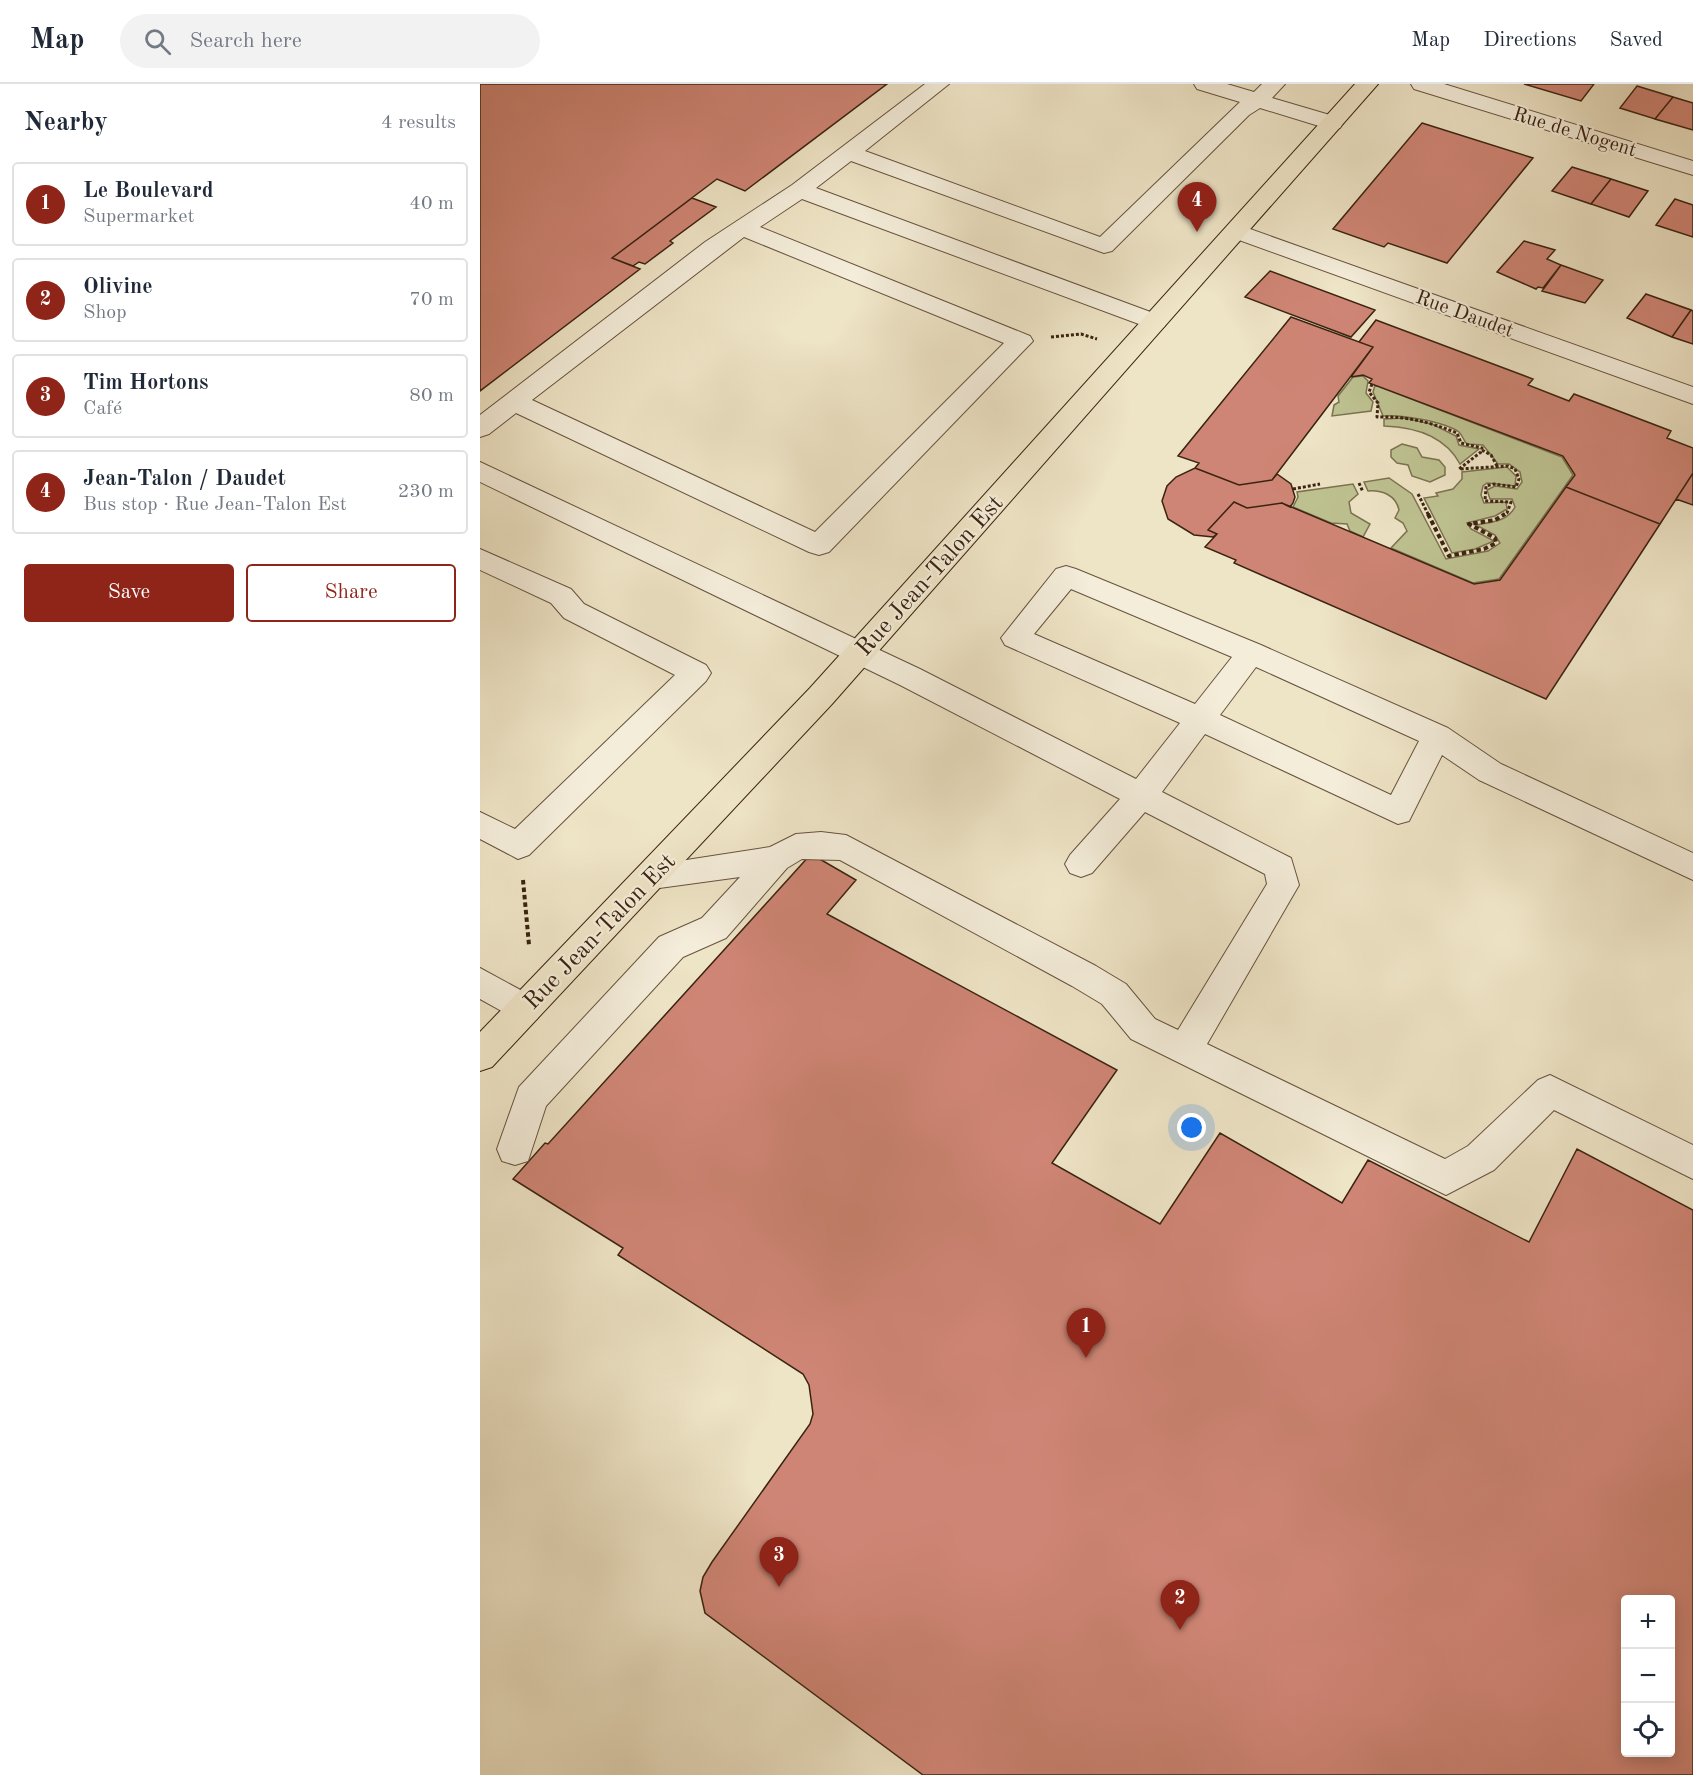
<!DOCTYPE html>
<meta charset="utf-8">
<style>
:root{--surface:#fff;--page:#f2f2f3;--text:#1f2937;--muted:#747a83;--line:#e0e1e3;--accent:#8f2418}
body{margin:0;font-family:"Old Standard TT",serif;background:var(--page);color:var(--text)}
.controls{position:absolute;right:18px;bottom:18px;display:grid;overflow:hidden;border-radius:6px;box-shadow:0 3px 15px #0003}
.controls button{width:54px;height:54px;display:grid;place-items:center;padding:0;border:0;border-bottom:2px solid var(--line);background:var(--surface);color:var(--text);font:30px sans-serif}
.you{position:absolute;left:712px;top:1044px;width:21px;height:21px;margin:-15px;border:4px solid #fff;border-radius:50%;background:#1a73e8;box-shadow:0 0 0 9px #1a73e833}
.badge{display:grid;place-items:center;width:39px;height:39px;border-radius:50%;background:var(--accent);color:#fff;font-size:20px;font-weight:700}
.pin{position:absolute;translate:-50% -50px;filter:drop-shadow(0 2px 3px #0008)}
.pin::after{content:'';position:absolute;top:32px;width:21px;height:18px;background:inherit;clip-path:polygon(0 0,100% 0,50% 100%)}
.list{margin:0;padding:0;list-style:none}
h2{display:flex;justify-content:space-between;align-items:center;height:78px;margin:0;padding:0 24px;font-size:26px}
h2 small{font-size:20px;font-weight:400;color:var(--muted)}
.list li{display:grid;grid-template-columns:39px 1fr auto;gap:18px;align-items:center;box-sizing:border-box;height:84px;margin:0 12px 12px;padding:0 12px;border:2px solid var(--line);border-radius:6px}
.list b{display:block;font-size:22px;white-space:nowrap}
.list p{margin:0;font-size:20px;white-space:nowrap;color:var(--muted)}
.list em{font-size:20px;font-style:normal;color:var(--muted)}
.actions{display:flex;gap:12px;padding:18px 24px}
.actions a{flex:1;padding:14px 0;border:2px solid var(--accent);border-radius:6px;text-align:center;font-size:21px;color:var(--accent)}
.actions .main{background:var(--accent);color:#fff}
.icon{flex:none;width:33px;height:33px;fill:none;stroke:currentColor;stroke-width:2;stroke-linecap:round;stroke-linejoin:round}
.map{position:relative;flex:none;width:1213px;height:1691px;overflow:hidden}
header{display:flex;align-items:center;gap:36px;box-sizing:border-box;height:84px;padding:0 30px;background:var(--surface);border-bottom:2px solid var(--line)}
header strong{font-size:28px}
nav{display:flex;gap:33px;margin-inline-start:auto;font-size:21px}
.search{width:420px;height:54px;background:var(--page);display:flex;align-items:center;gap:15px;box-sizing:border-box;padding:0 21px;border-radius:33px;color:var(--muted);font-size:22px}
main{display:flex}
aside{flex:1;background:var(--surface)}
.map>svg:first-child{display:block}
</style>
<header>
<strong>Map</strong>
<div class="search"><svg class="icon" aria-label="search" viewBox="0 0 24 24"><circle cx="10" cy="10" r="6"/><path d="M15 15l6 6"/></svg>Search here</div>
<nav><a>Map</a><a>Directions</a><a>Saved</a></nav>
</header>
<main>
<aside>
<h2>Nearby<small>4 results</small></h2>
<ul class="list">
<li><span class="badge">1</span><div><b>Le Boulevard</b><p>Supermarket</p></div><em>40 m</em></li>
<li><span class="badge">2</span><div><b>Olivine</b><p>Shop</p></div><em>70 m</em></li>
<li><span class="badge">3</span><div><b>Tim Hortons</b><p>Café</p></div><em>80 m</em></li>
<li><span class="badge">4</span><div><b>Jean-Talon / Daudet</b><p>Bus stop · Rue Jean-Talon Est</p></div><em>230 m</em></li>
</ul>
<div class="actions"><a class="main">Save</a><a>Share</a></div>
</aside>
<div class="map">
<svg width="1213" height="1691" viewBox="0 0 1213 1691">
<rect width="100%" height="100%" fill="#eee4c6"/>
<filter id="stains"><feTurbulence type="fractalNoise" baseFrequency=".00333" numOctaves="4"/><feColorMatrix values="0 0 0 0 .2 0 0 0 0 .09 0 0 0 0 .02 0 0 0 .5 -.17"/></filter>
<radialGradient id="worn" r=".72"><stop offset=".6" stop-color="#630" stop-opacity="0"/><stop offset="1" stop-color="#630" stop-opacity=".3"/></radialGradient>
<path fill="#bec291" stroke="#7c7250" stroke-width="1.5" d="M883 292 888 297 886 309 893 318 891 327 852 332 854 321 859 318 858 312 873 293Z
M895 301 1082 373 1093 391 1019 495 993 499 911 464 927 447 923 439 915 434 919 426C916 411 902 406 888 407L884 398 909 394 932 410 966 475 1008 467 1020 459 1015 451 996 441C1011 438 1027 438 1035 423L1032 415H1010L1007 406 1015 402 1037 405 1042 398 1040 388 1029 380H1018L1003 361 987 360C983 356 983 352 979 348 965 338 921 330 903 332L893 308Z
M924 334 952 340 976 352 979 361 999 365 980 380C965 352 934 343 904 342V335Z
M922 360 937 364 942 373 959 376 965 383V391L950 398 932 392 928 381 917 379 911 373V366Z
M1027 383 1036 392 1035 402 1007 399 1003 402 1001 411 1004 419 1026 418 1027 425 1015 432 987 439 991 445 1014 457 995 465 972 469 944 414 958 412 956 409 973 405 982 395V388Z
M873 400 878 410 869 418 871 429 890 440 883 453 870 447 867 440 851 439 813 423 818 413 817 408Z"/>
<path fill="#cf8575" stroke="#3a2310" stroke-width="1.5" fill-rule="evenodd" d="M0 0H407L265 107 237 95 132 174 160 185 0 307Z
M1044 0H1114L1101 17Z
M1157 2 1193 13 1175 35 1140 24Z
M1193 13 1213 19V46L1175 35Z
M942 39 1053 74 967 179 908 159 904 163 853 145Z
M1092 83 1131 95 1111 120 1072 107Z
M1131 95 1168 107 1149 133 1111 120Z
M212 114 236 123 190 157 193 159 165 180 159 178 153 182 132 174Z
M1195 115 1213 121V153L1176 141Z
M1044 157 1075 166 1067 175 1081 181 1063 204 1058 203 1056 205 1017 188Z
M1081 181 1123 196 1105 219 1062 207Z
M790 187 895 226 871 253 765 213Z
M1166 210 1211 226 1192 253 1147 234Z
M1211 226 1213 227V260L1192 253Z
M811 233 893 263 792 396 759 401 715 384 719 379 698 372Z
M896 236 1053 295 1048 301 1089 317 1094 310 1191 347 1187 354 1213 364V389L1180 440 1086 403 1095 391 1083 372 889 299 892 295 883 291 871 293 893 263 879 258Z
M715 384 759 401 792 396 797 390 811 400 815 413 813 419 810 423 802 419 767 424 754 418 728 446 737 450 733 453 714 451 688 435 682 417 687 402 696 393Z
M1213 389V421L1196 415Z
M1086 403 1180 440 1066 615 754 479 756 476 725 463 737 450 728 446 754 418 767 424 802 419 994 500 1020 496Z
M331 770 376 796 347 830 637 986 572 1079 680 1140 740 1049 862 1119 888 1076 1049 1158 1097 1065 1213 1126V1691H443L225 1529 220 1507 223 1493 232 1478 330 1340 333 1330 329 1301 323 1290 138 1171 143 1164 33 1095 65 1059 68 1060ZM1146 1516H1190V1668H1146Z"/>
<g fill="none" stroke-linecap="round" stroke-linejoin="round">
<defs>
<path id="minor" d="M445 0H469L385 67 620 153 760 18 717 5 714 0H747L774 8 782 0H805L792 14 860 34 863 39 860 44 852 46 780 24 769 31 632 167 624 169 371 77 336 104 684 233 687 238 684 243 675 246 322 115 280 143 550 252 553 257 349 468 339 471 329 468 36 329 9 350 0 353V331L225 158 312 101ZM264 153 524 259 335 448 52 316Z
M931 0H964L1213 77V91L934 5Z
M756 140 1213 303V320L748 152 744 147 748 142Z
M0 378 440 585 656 695 700 639 525 561 521 554 576 485 586 482 596 485 781 561 968 644 1021 680 1213 769V796L999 696 962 671 929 737 918 740 725 650 682 708 811 774 819 801 727 960 965 1075 988 1062 1058 996 1070 991 1213 1061V1095L1074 1026 1014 1086 966 1111 651 955 622 920 592 902 360 776 322 775 307 784 246 854 203 873 66 1022 48 1077 35 1081 22 1077 17 1065 39 1003 179 853 222 834 260 793 172 805 161 801 156 792 161 783 290 763 316 750 341 748 366 751 616 882 646 900 675 935 698 946 787 800 785 790 665 728 612 789 601 793 590 789 585 780 590 771 640 715 420 601 0 398ZM591 505 752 573 715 620 554 550ZM776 583 939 657 911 711 740 631Z
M0 465 91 505 104 520 226 581 231 589 226 597 49 771 38 775 0 755V728L35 745 195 591 84 534 71 519 0 486Z
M0 884 57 915 62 925 57 935 45 940 0 915Z"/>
<path id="major" d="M875 0H898L352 620 12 983 0 987V948L330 604Z"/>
</defs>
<use href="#minor" stroke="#67533e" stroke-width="2"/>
<use href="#major" stroke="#3a2310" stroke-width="2"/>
<path stroke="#3a2310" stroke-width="3" stroke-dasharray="3 2" stroke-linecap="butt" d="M571 253 601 250 617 255
M892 300 889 308 898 319 897 333C926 332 950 338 977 349L981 359 1002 364 1001 368 979 385 1028 382 1035 385 1039 395 1036 403 1014 400 1006 402 1005 417 1031 418 1027 429 1022 432
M1002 366 1011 371 1017 382
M879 399 883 408
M813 405 840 400
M938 410 949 432"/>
<path stroke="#3a2310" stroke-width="4" stroke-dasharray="4.5 3" stroke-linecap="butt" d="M948 430 969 472 1004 465 1016 459 1015 454 989 440 1015 436 1025 430
M43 796 49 861"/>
<use href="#minor" fill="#f4edda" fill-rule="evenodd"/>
<use href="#major" fill="#eee4c6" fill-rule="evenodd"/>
</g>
<g text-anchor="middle" stroke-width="4.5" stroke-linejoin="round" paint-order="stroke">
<g font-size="20" fill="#3a2310" stroke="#f4edda">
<text transform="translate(1095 47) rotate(17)" y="7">Rue de Nogent</text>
<text transform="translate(985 229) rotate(20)" y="7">Rue Daudet</text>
</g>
<g font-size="24" fill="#3a2310" stroke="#f4edda">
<text transform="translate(449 491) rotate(-48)" y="8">Rue Jean-Talon Est</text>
<text transform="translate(119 847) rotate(-46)" y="8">Rue Jean-Talon Est</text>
</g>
</g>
<rect width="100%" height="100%" filter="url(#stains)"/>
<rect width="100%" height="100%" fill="url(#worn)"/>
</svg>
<div class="controls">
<button>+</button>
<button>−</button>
<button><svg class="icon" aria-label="locate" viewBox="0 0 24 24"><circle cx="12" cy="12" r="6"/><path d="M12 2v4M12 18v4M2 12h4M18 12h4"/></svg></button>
</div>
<div class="you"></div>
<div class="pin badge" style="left:606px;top:1274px">1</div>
<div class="pin badge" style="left:700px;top:1546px">2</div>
<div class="pin badge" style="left:299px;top:1503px">3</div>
<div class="pin badge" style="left:717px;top:148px">4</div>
</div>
</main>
